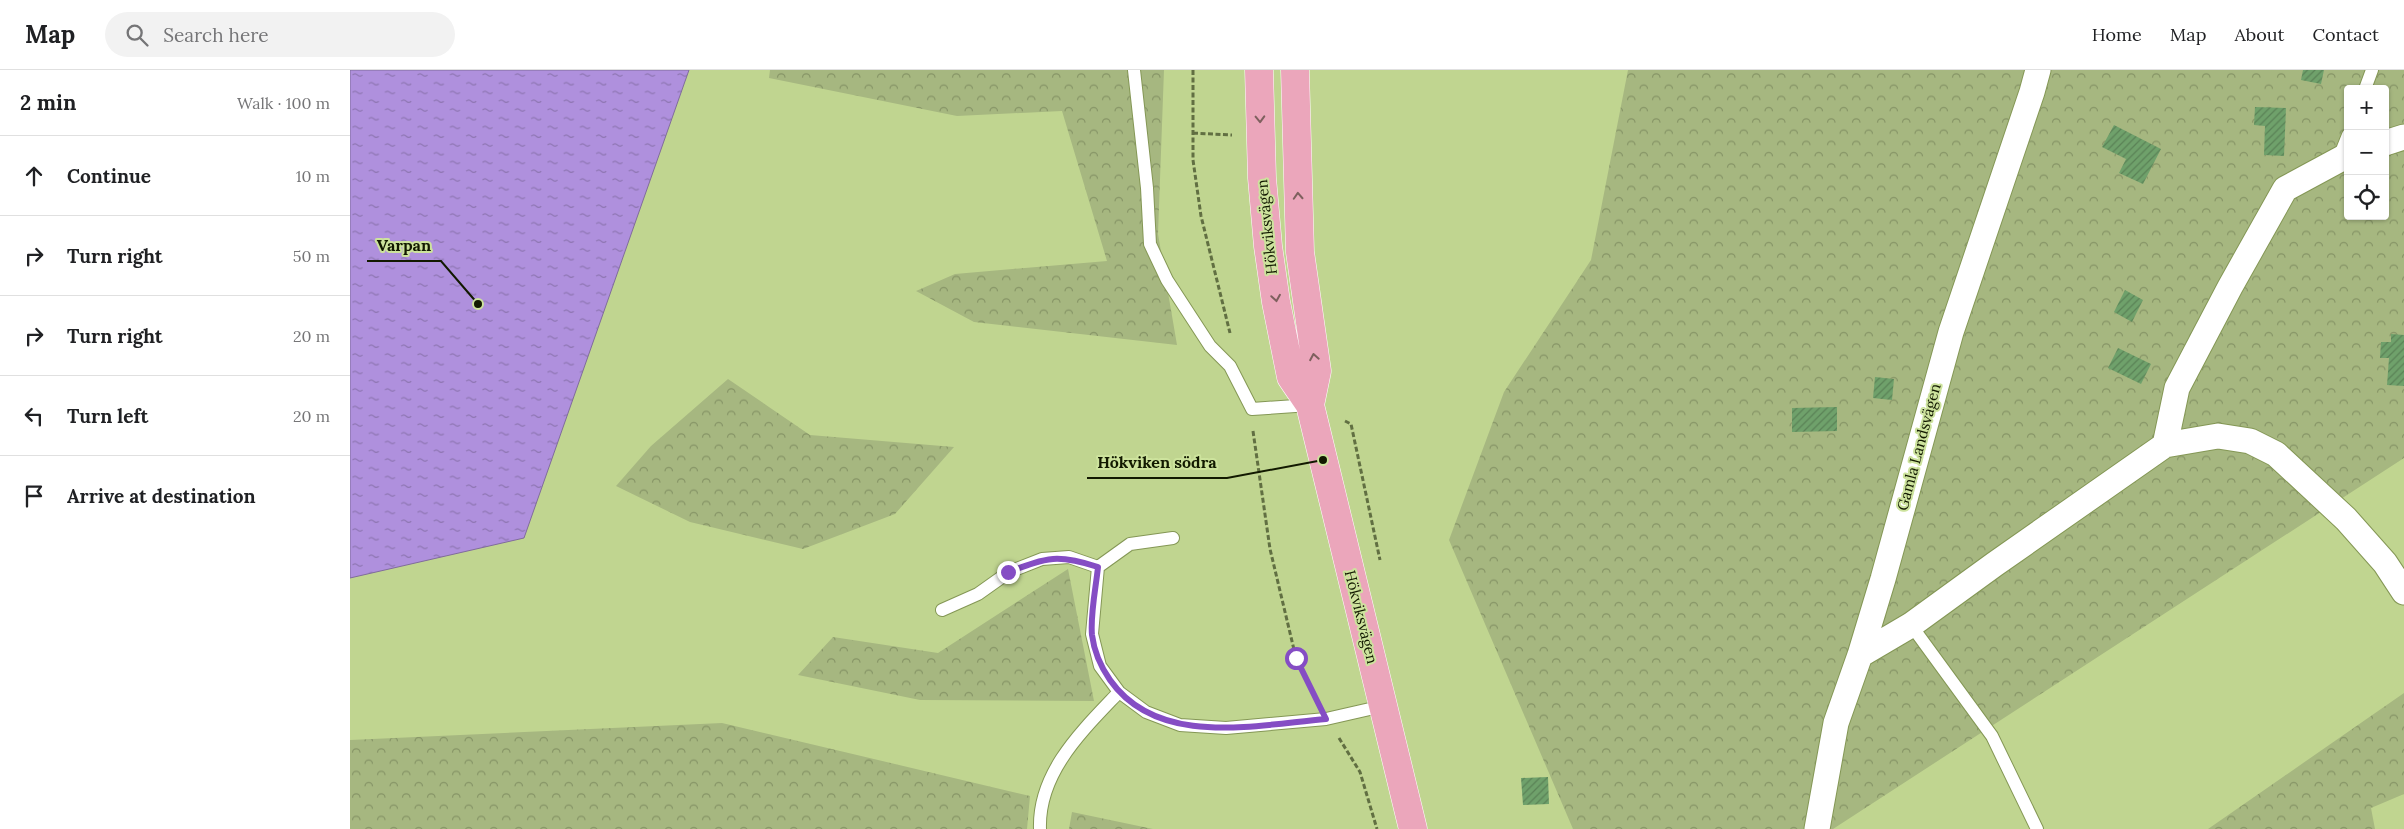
<!DOCTYPE html>
<meta charset="utf-8">
<style>
:root{--surface:#fff;--page:#f2f2f2;--text:#202124;--muted:#757577;--line:#e0e0e0}
body{margin:0;font-family:Lora,serif;background:var(--page);color:var(--text)}
.controls{position:absolute;right:15px;top:15px;display:grid;overflow:hidden;border-radius:5px;box-shadow:0 1px 4px #0004}
.controls button{width:45px;height:45px;display:grid;place-items:center;padding:0;border:0;border-bottom:1px solid var(--line);background:var(--surface);color:var(--text);font:25px sans-serif}
.stop{position:absolute;width:15px;height:15px;margin:-11px;border:4px solid #854dc4;border-radius:50%;background:#fff}
.stop.end{background:#854dc4;border-color:#fff;box-shadow:0 1px 5px #0008}
.list{margin:0;padding:0;list-style:none}
h2{display:flex;justify-content:space-between;align-items:center;height:65px;margin:0;padding:0 20px;font-size:21px}
h2 small{font-size:16px;font-weight:400;color:var(--muted)}
.list li{display:grid;grid-template-columns:32px 1fr auto;gap:15px;align-items:center;box-sizing:border-box;height:80px;padding:0 20px;border-top:1px solid var(--line)}
.list b{display:block;font-size:19px;white-space:nowrap}
.list em{font-size:16px;font-style:normal;color:var(--muted)}
.icon{flex:none;width:28px;height:28px;fill:none;stroke:currentColor;stroke-width:2;stroke-linecap:round;stroke-linejoin:round}
.map{position:relative;flex:none;width:2054px;height:759px;overflow:hidden}
header{display:flex;align-items:center;gap:30px;box-sizing:border-box;height:70px;padding:0 25px;background:var(--surface);border-bottom:1px solid var(--line)}
header strong{font-size:24px}
nav{display:flex;gap:28px;margin-inline-start:auto;font-size:18px}
.search{width:350px;height:45px;background:var(--page);display:flex;align-items:center;gap:12px;box-sizing:border-box;padding:0 18px;border-radius:28px;color:var(--muted);font-size:19px}
main{display:flex}
aside{flex:1;background:var(--surface)}
.map>svg:first-child{display:block}
</style>
<header>
<strong>Map</strong>
<div class="search"><svg class="icon" aria-label="search" viewBox="0 0 24 24"><circle cx="10" cy="10" r="6"/><path d="M15 15l6 6"/></svg>Search here</div>
<nav><a>Home</a><a>Map</a><a>About</a><a>Contact</a></nav>
</header>
<main>
<aside>
<h2>2 min<small>Walk · 100 m</small></h2>
<ul class="list">
<li><svg class="icon" aria-label="ahead" viewBox="0 0 24 24"><path d="M12 20V5M6 11l6-6 6 6"/></svg><div><b>Continue</b></div><em>10 m</em></li>
<li><svg class="icon" aria-label="right" viewBox="0 0 24 24"><path d="M7 20v-9h11M14 6l5 5-5 5"/></svg><div><b>Turn right</b></div><em>50 m</em></li>
<li><svg class="icon" aria-label="right" viewBox="0 0 24 24"><path d="M7 20v-9h11M14 6l5 5-5 5"/></svg><div><b>Turn right</b></div><em>20 m</em></li>
<li><svg class="icon" aria-label="left" viewBox="0 0 24 24"><path d="M17 20v-9H6M10 6l-5 5 5 5"/></svg><div><b>Turn left</b></div><em>20 m</em></li>
<li><svg class="icon" aria-label="arrive" viewBox="0 0 24 24"><path d="M6 21V4h12l-3 4 3 4H6"/></svg><div><b>Arrive at destination</b></div></li>
</ul>
</aside>
<div class="map">
<svg width="2054" height="759" viewBox="0 0 2054 759">
<defs>
<pattern id="forest-crowns" width="20" height="18" patternUnits="userSpaceOnUse" patternTransform="scale(1.25)"><rect width="20" height="18" fill="#a6b780"/><path d="M2 6a3 3 0 1 1 6 0M12 15a3 3 0 1 1 6 0" fill="none" stroke="#869466"/></pattern>
<pattern id="water-ripples" width="26" height="14" patternUnits="userSpaceOnUse" patternTransform="scale(1.25)"><rect width="26" height="14" fill="#af90dd"/><path d="M2 4q2-2 4 0t4 0M15 11q2-2 4 0t4 0" fill="none" stroke="#8d75b1"/></pattern>
<pattern id="building-hatch" width="6" height="6" patternUnits="userSpaceOnUse" patternTransform="scale(1.25)"><rect width="6" height="6" fill="#6fa16b"/><path d="M-1 1l2-2M0 6l6-6M5 7l2-2" fill="none" stroke="#5a8256"/></pattern>
</defs>
<rect width="100%" height="100%" fill="#c0d590"/>
<path fill="url(#forest-crowns)" fill-rule="evenodd" d="M420 0H814L808 164 827 275 624 252 566 221 605 204 757 191 712 41 607 46 419 8Z
M1278 0H2054V388L1483 759H1223L1099 470 1154 322 1241 190ZM1998 19H2035V146H1998Z
M378 309 460 365 604 377 545 444 453 479 340 452 266 416 301 376Z
M718 499 744 631 570 630 448 605 483 567 588 583Z
M2054 623V724L2021 738 2025 759H1858Z
M372 653 680 726 677 759H0V670Z
M722 742 803 759H719Z"/>
<path fill="url(#water-ripples)" stroke="#806c9b" d="M0 0H339L174 468 0 508Z"/>
<path fill="url(#building-hatch)" d="M1953 0H1974L1971 14 1951 10Z
M1905 37 1936 38 1934 86 1914 85 1915 56 1904 55Z
M1764 55 1811 79 1793 114 1769 103 1776 89 1752 77Z
M1775 220 1793 230 1782 252 1764 242Z
M2041 264 2054 265V316L2037 315 2039 288H2030L2031 272H2041Z
M1768 278 1801 294 1791 314 1758 298Z
M1525 307 1544 309 1542 330 1523 328Z
M1487 337V361L1442 362V338Z
M1198 707 1199 734 1173 735 1171 708Z"/>
<g fill="none" stroke-linecap="round" stroke-linejoin="round">
<defs>
<path id="lane" d="M784 0 797 118 800 174 817 210 860 276 880 296 902 339 960 335
M2015 19 2022 0
M1988 90 1998 65
M748 497 742 564 750 596 769 622 796 642 830 655 876 658 976 649 1033 636
M592 540 628 524 659 502 692 489 719 487 748 497 780 474 823 468
M1561 555 1642 666 1687 759
M690 759C688 702 733 660 769 622"/>
<path id="street" d="M2035 73 2054 67
M1815 375 1868 366 1900 371 1926 384 1996 449 2035 493 2054 522
M1510 585 1561 555 1645 494 1815 375 1827 318 1880 217 1935 119 1998 85
M1467 759 1486 653 1510 585 1533 509 1601 262 1682 22 1688 0"/>
<path id="primary" d="M909 0 912 108 918 176 926 232 941 307 960 335 1063 759
M945 0 950 182 967 301 960 335"/>
</defs>
<use href="#lane" stroke="#849755" stroke-width="14"/>
<use href="#street" stroke="#849755" stroke-width="27"/>
<use href="#primary" stroke="#fff" stroke-width="29"/>
<path stroke="#616f42" stroke-width="3" stroke-dasharray="5 2.5" stroke-linecap="butt" d="M843 0V90L851 146 880 263
M843 63 882 65
M995 351 1001 354 1030 490
M903 361 920 479 946 588 966 628
M989 668 1010 702 1027 759"/>
<use href="#lane" stroke="#fff" stroke-width="12"/>
<use href="#street" stroke="#fff" stroke-width="25"/>
<use href="#primary" stroke="#eba6bb" stroke-width="28"/>
</g>
<defs><path id="oneway-chevron" d="M-2-3.5L2.5 0L-2 3.5" fill="none" stroke-width="1.6" stroke-linecap="round" stroke-linejoin="round" transform="scale(1.25)"/></defs>
<g stroke="#7e605e">
<use href="#oneway-chevron" transform="translate(910 49) rotate(88)"/>
<use href="#oneway-chevron" transform="translate(948 126) rotate(-93)"/>
<use href="#oneway-chevron" transform="translate(926 228) rotate(81)"/>
<use href="#oneway-chevron" transform="translate(964 287) rotate(-100)"/>
</g>
<g fill="none" stroke-linecap="round" stroke-linejoin="round">
<path stroke="#854dc4" stroke-width="6" d="M658 502C699 487 707 484 748 497 746 517 740 545 742 565 744 581 751 597 760 610 808 678 905 655 976 649L946 588"/>
</g>
<g text-anchor="middle" stroke-width="4" stroke-linejoin="round" paint-order="stroke">
<g font-size="15" fill="#121900" stroke="#cde39d">
<text transform="translate(917 157) rotate(-96)" y="5">Hökviksvägen</text>
<text transform="translate(1569 377) rotate(-75)" y="5">Gamla Landsvägen</text>
<text transform="translate(1011 547) rotate(76)" y="5">Hökviksvägen</text>
</g>
</g>
<path fill="none" stroke="#121900" stroke-width="2" d="M128 234L91 191H17M973 390L877 408H737"/>
<g fill="#121900" stroke="#cde39d" stroke-width="2">
<circle cx="128" cy="234" r="5"/>
<circle cx="973" cy="390" r="5"/>
</g>
<g font-size="16" text-anchor="middle" font-weight="bold" fill="#121900" stroke="#cde39d" stroke-width="4" stroke-linejoin="round" paint-order="stroke">
<text x="54" y="181">Varpan</text>
<text x="807" y="398">Hökviken södra</text>
</g>
</svg>
<div class="controls">
<button>+</button>
<button>−</button>
<button><svg class="icon" aria-label="locate" viewBox="0 0 24 24"><circle cx="12" cy="12" r="6"/><path d="M12 2v4M12 18v4M2 12h4M18 12h4"/></svg></button>
</div>
<div class="stop" style="left:946px;top:588px"></div>
<div class="stop end" style="left:658px;top:502px"></div>
</div>
</main>
